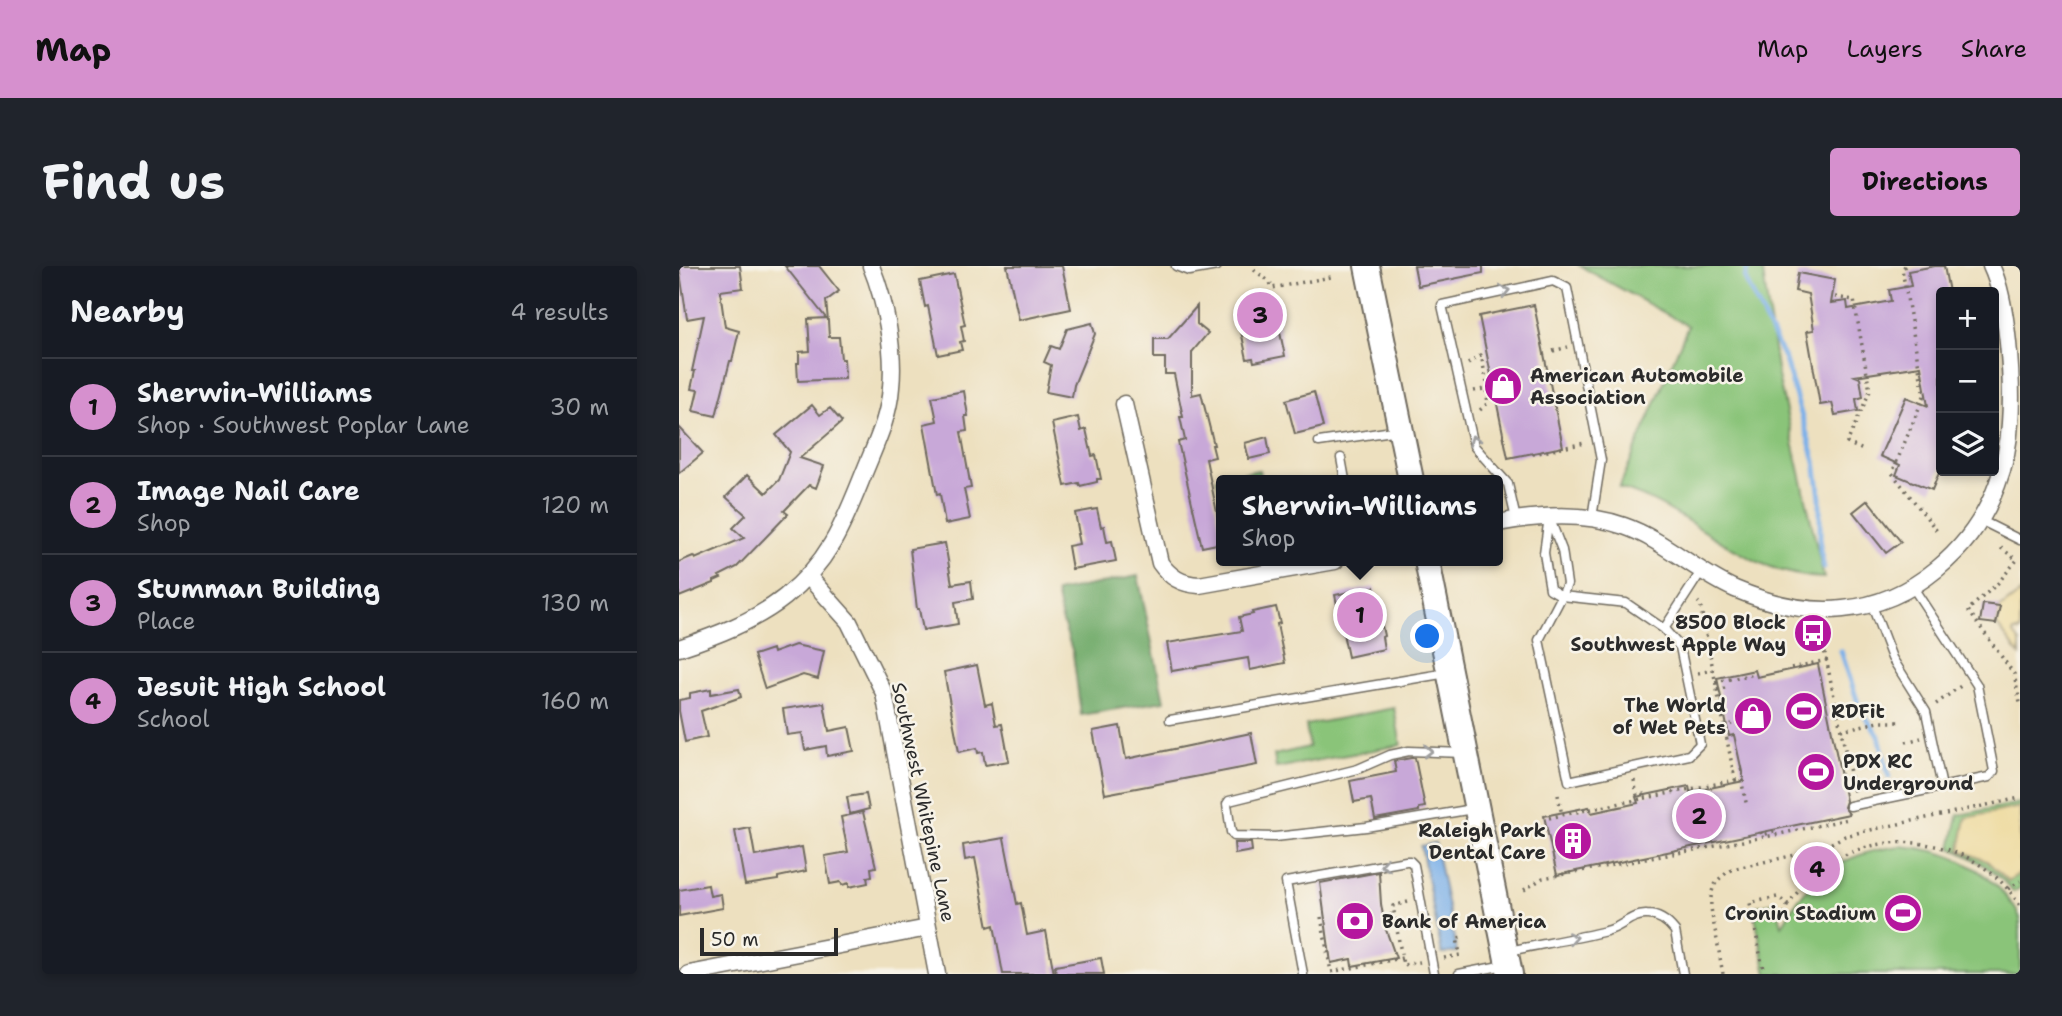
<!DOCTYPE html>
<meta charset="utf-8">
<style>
:root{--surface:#171b24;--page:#20242c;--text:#f1f3f6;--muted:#9ea1a6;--line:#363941;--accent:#d690ce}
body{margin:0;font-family:"Shantell Sans",sans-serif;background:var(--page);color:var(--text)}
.controls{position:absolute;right:21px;top:21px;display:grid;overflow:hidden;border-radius:7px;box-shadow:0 4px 10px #0003}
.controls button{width:63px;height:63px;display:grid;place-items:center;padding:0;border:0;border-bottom:2px solid var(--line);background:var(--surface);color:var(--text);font:35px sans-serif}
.scale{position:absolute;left:21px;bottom:18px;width:138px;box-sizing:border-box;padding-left:7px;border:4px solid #2b2b2b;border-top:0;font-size:19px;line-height:24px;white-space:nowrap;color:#2b2b2b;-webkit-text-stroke:5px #f7f3e8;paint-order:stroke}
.you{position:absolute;left:749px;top:371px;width:24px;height:24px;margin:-18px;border:5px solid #fff;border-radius:50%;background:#1a73e8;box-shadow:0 0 0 10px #1a73e833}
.badge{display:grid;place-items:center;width:46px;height:46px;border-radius:50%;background:var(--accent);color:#111;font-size:23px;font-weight:700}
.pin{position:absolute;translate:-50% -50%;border:4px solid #fff;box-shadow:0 2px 7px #0006}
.popup{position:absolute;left:537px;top:209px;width:287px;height:91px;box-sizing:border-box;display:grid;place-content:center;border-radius:7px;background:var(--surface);filter:drop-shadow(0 2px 5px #0005);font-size:23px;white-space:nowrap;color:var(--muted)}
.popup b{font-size:26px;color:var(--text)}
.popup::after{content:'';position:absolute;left:50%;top:100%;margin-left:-14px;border:14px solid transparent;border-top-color:var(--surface)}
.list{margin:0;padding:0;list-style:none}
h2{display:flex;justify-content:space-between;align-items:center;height:91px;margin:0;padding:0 28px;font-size:30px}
h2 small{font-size:23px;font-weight:400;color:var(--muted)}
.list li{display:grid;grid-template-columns:46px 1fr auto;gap:21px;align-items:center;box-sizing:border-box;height:98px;padding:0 28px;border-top:2px solid var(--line)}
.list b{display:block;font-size:26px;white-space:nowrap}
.list p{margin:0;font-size:23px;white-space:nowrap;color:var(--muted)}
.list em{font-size:23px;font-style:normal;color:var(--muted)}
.icon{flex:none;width:38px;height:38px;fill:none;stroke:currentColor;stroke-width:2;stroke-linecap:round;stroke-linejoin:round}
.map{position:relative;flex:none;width:1341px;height:708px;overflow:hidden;border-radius:7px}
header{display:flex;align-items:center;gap:42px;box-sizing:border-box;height:98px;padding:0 35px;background:var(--accent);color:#111}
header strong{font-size:33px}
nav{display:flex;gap:38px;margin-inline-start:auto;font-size:24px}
.intro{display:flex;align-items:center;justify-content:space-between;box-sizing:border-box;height:168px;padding:0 42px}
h1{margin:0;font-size:49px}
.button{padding:18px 32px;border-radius:7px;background:var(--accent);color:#111;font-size:24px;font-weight:700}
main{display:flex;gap:42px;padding:0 42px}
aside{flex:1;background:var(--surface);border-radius:7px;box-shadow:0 4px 10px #0003}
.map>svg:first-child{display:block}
</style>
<header>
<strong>Map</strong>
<nav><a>Map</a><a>Layers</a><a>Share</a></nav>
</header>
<div class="intro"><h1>Find us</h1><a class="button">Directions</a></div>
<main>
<aside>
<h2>Nearby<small>4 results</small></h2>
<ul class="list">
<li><span class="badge">1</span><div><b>Sherwin-Williams</b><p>Shop · Southwest Poplar Lane</p></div><em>30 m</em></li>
<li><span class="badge">2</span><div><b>Image Nail Care</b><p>Shop</p></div><em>120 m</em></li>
<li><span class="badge">3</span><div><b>Stumman Building</b><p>Place</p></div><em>130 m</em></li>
<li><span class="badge">4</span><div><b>Jesuit High School</b><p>School</p></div><em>160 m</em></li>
</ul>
</aside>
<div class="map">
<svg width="1341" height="708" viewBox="0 0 1341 708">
<rect width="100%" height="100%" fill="#f7f3e8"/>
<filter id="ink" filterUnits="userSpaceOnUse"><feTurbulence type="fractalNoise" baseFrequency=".0143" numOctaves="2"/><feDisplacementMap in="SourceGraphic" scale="14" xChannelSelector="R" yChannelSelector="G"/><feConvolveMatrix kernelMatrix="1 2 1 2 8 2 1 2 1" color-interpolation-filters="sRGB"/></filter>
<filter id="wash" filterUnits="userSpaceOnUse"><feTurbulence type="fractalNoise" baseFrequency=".00686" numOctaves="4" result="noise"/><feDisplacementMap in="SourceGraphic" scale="28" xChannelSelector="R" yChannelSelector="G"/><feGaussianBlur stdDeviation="1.57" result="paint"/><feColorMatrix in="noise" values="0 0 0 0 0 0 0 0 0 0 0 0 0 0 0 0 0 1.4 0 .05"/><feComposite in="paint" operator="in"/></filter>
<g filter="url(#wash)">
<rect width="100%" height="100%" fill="#ede0bf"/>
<path fill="#8ac479" stroke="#5a7852" stroke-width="2" d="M901 0H1083L1099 110 1145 312C1061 309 1016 244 940 222L1009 60Z
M715 442 722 479 597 502 595 489 630 481 627 459Z
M1341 537V622L1334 626C1318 605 1296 592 1272 582L1279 549Z
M1221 580C1265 583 1303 598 1330 634 1334 640 1340 646 1341 653 1341 667 1341 693 1341 708H1088L1074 641 1098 636 1103 660C1129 610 1165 587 1221 580Z"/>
<path fill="#6faa69" stroke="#4d6a4a" stroke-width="2" d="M580 204 582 214H543V234L538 212Z
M459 310 485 435 402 449 394 387 382 350 377 326Z"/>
<path fill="#eeda9e" stroke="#8c8264" stroke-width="2" d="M1341 327V365H1335L1334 367 1341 376V389L1317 358 1320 343Z
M1341 541V607L1329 615 1308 595 1281 584 1287 552Z"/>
<path fill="#7bb0e9" stroke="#536e8a" stroke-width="2" d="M756 577 778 686 763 688 742 580Z"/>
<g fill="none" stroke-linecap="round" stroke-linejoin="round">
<path stroke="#7bb0e9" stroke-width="5" d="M1069 0 1066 13 1106 94 1136 195 1141 232V284L1145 302
M1162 385 1181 443 1200 470 1210 511"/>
</g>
<g id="blocks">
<path fill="#c8a8d8" d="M0 0H61L64 22 41 25 46 61 60 65 53 95H51L37 150 14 145 19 124 12 123 16 105H13L25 50 8 53Z
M106 0H140L160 25 147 35 149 55 150 71H160L162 93H165L166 113 119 115 118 97H120V86L131 85 129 53 147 52Z
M328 0H383L392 43 340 54Z
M735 0H804V7L739 20Z
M1256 0H1265L1270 26H1262V202L1253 224 1217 209 1221 199 1201 190 1227 131 1249 140 1242 100 1176 110 1181 112 1184 131 1177 133 1179 145 1156 149 1153 137 1141 139 1128 65 1135 64 1129 28 1116 25 1119 7 1156 14 1152 37 1168 35 1169 43 1212 35 1210 24 1232 20 1229 5Z
M275 8 286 59 282 60 285 75 281 76 283 84 259 89 249 40 246 41 241 15Z
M593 29 606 90 575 96 574 92 568 93 562 65 567 64 561 35Z
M855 39 884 181 829 192 800 50Z
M518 40V58L529 67 513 86V129L522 127 535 179H533L536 191 527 193 543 271V277L523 281 499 176 506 174 501 151H504L495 108H486V92H475V73H489Z
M413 57 416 68 395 119 393 131 367 126 372 99 365 96 372 80 380 83 388 63Z
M285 125 289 150H286L288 165 282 166 292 222 285 223 291 253 266 258 261 228 258 229 245 158 258 155 253 131Z
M635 126 644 161 616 168 607 134Z
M133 139 141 149 151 142 163 156 121 192 145 200 137 222 130 219 105 245 109 248 58 301 40 310 42 312 35 315V317L0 331V296L14 290 16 293 65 272 54 262 67 249 47 231 68 209 87 227 100 214 111 186 97 169Z
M399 151 402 165 407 163 413 190 417 189 422 213H418V216L401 220 400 217 386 220 373 157Z
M0 161 24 187 0 207Z
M588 171 591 188 570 193 566 177Z
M1189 234 1222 276 1207 287 1174 246Z
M418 243 422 261 425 260 428 276 433 275 437 295 393 303 389 280 400 278 398 268H400L396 247Z
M266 277 273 318 292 315 294 333 276 336 279 358 244 364 240 343H238L231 283Z
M695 321 705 370 703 371 705 383 669 391 656 329Z
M1304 338 1321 340 1317 358 1301 356Z
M597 341 601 357 598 358 606 397 571 404 569 392 493 405 488 377 563 365 560 351 574 348 573 346Z
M116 379 145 385 139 413 124 409 86 423 75 389 93 383 94 387Z
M1139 398 1167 535 1165 541 1170 548 878 609 865 550 910 541 912 547 959 537 957 531 1010 520 1011 526 1065 515 1055 469 1050 470 1038 412 1076 404 1078 411Z
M298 399 306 439 313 437 317 459 323 458 330 495 306 499 304 486 299 487 298 482 280 486 265 406Z
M32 423V428L60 423 62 431 22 445 28 471 6 476 0 445V434L11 432V427Z
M145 437 150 465 170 461 175 485 148 490 147 480 126 484 123 467 108 469 104 443Z
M441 460 447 493 572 467 578 499 426 528 414 465Z
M732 492H736L746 541 740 542V545L696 553 692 533 675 536 671 515 717 506 715 495Z
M187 528 190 543 171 548 168 531Z
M184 546 197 601 192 602 193 610 188 611 189 617 170 621V617L163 619 162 616 151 618 146 590 169 586 162 551Z
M71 562 76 590 123 581 127 605 99 611V614L66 619 56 565Z
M325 572 338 638 342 637 348 669 367 665 375 708H324L315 659 309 661 296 592 286 594 284 579Z
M555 577H572L573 585 556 588Z
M700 606 702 638 706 661 717 692 673 700 672 693 652 697 641 617Z
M29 619 31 630 42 628 44 642 0 650V624Z
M422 692 425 708H377L376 700Z"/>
</g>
</g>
<g filter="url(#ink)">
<use href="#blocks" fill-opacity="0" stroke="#6f6a5f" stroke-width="2"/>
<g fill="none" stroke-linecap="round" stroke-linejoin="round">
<defs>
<path id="lane" d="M497 0 510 5 538 0
M640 176 720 164
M662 192 666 214
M870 251 883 284 888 318 883 330 871 323 865 287Z
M837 253 829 218 795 180 763 39 874 15 888 22 922 194 913 252
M1301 254 1341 274
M883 330 947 337 985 363 1001 381 1021 478 1010 489 890 515 860 374Z
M1192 337 1213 392 1247 446 1263 521
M985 363 1023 304
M491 454 768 407
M784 487 730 485 711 489 679 503 550 535 548 538 552 566 555 570 596 571 687 561 794 543
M1171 540 1310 511 1315 505 1298 419 1233 320
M830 685C862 678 895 673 927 665 942 662 952 648 968 649 979 649 989 656 996 665L1004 708
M624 708 607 616 727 595H731L735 599 755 708
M780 708 826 699"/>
<path id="street" d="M445 138 481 297C491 311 502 318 520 319L656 295
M819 257C860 249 906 246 945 260 985 274 1017 306 1056 323 1089 337 1128 347 1164 343 1233 337 1295 283 1318 219 1325 200 1330 178 1331 157 1334 118 1329 35 1312 0
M129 310 170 356 205 427 258 708
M0 382C36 370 76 355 106 331 153 293 165 256 187 202 198 175 210 150 212 121 216 84 206 34 192 0
M10 708 249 662"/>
<path id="primary" d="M688 0 732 214
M748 295 831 708"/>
</defs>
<use href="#lane" stroke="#6f6a5f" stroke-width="11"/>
<use href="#street" stroke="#6f6a5f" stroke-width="19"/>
<use href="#primary" stroke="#6f6a5f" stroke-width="28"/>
<path stroke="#6f6a5f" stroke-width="3.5" stroke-dasharray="2 5" stroke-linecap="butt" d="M1226 0 1223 3 1245 130 1213 207 1258 265
M575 4 591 16 593 22 652 11
M1156 31 1175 34 1191 125 1168 177 1184 184
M874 85 889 81
M789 98 802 89 809 122
M866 111 891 105
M795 125 815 121
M801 144 809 137 807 123
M854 187 855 188 906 177
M1322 282 1338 294 1319 317 1289 344 1335 408 1341 437
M1140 359 1175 526
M1112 402 1148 394
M1019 407 1034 404
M1036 416 1076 408
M1038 424 1046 422
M1257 438 1283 419
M1045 460 1053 458
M1162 464 1200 456H1222
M1227 476 1242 472
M1054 506 1066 503
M955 514 958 529 966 528 967 532
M1056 514 1062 513 1068 541
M879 529 883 549 1056 514 1021 338 1019 336
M870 552 883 549
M1082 566 1083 569 1095 566 1100 567
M1329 623 1341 615
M845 624 864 612 1096 569 1169 553
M729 636 714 640 724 699 741 696
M704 650 715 648
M642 651 652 706 723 692
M1102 654 1109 638
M717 660 733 658
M765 692 781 689 778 672 784 671
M1044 708C1041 693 1039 678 1036 664 1030 635 1026 616 1057 602L1139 584 1166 570 1182 566 1341 532
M1085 708 1071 637 1098 631 1109 638C1119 625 1130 613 1143 603 1204 556 1301 573 1341 640"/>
<use href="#lane" stroke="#fff" stroke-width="8"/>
<use href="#street" stroke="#fff" stroke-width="16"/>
<use href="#primary" stroke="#fff" stroke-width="24"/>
</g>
<defs><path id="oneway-chevron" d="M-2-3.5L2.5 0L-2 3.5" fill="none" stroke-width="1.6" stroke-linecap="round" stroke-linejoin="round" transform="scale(1.75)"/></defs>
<g stroke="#a0a0a0">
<use href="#oneway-chevron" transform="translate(826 25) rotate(-12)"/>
<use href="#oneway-chevron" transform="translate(795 174) rotate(-112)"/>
<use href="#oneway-chevron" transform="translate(749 485) rotate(1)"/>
<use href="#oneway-chevron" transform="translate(706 599) rotate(170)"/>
<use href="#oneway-chevron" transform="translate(894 672) rotate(-11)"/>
</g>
</g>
<defs>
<symbol id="shop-disc" viewBox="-11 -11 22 22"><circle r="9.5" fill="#b5179e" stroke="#f7f3e8"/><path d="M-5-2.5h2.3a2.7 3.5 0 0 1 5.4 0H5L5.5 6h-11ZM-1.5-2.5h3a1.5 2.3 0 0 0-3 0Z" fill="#fff"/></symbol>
<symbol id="bus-disc" viewBox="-11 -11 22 22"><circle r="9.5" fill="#b5179e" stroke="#f7f3e8"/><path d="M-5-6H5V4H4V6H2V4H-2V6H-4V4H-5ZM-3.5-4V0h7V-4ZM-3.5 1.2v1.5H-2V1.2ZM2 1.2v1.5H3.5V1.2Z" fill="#fff"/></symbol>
<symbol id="stadium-disc" viewBox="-11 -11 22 22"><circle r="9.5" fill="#b5179e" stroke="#f7f3e8"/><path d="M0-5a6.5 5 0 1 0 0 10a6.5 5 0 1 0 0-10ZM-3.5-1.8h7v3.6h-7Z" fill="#fff"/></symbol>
<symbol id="building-disc" viewBox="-11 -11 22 22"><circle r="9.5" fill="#b5179e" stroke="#f7f3e8"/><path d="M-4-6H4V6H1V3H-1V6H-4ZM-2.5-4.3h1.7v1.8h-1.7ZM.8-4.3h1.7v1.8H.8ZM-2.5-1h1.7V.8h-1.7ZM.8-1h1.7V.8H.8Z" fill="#fff"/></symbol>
<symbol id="bank-disc" viewBox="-11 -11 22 22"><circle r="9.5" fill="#b5179e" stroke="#f7f3e8"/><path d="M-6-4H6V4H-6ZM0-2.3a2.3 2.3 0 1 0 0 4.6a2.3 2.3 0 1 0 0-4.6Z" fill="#fff"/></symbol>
</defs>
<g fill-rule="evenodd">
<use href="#shop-disc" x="802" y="98" width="44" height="44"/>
<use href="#bus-disc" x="1112" y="345" width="44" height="44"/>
<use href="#stadium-disc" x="1103" y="423" width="44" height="44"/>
<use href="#shop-disc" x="1052" y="428" width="44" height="44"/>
<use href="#stadium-disc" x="1115" y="484" width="44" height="44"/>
<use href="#building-disc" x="872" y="553" width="44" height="44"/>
<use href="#stadium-disc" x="1202" y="625" width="44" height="44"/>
<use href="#bank-disc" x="654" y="633" width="44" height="44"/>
</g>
<g text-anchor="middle" stroke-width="5" stroke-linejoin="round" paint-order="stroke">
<g font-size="19" font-weight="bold" fill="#2b2b2b" stroke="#f7f3e8" text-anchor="start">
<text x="851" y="116">American Automobile<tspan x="851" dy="22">Association</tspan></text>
<text x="1107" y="363" text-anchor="end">8500 Block<tspan x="1107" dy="22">Southwest Apple Way</tspan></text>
<text x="1047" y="446" text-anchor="end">The World<tspan x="1047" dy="22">of Wet Pets</tspan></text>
<text x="1152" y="452">RDFit</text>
<text x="1164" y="502">PDX RC<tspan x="1164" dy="22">Underground</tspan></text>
<text x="867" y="571" text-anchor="end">Raleigh Park<tspan x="867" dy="22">Dental Care</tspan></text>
<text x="1197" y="654" text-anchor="end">Cronin Stadium</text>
<text x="703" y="662">Bank of America</text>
</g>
<g font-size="19" fill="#2b2b2b" stroke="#f7f3e8">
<text transform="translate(245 536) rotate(78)" y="7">Southwest Whitepine Lane</text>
</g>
</g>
</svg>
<div class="controls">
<button>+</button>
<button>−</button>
<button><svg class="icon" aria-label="layers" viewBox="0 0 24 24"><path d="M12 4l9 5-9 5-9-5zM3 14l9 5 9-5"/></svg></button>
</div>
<div class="scale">50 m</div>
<div class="you"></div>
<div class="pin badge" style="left:681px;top:349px">1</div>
<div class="popup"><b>Sherwin-Williams</b>Shop</div>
<div class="pin badge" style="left:1020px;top:550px">2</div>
<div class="pin badge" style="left:581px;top:49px">3</div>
<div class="pin badge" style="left:1138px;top:603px">4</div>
</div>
</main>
